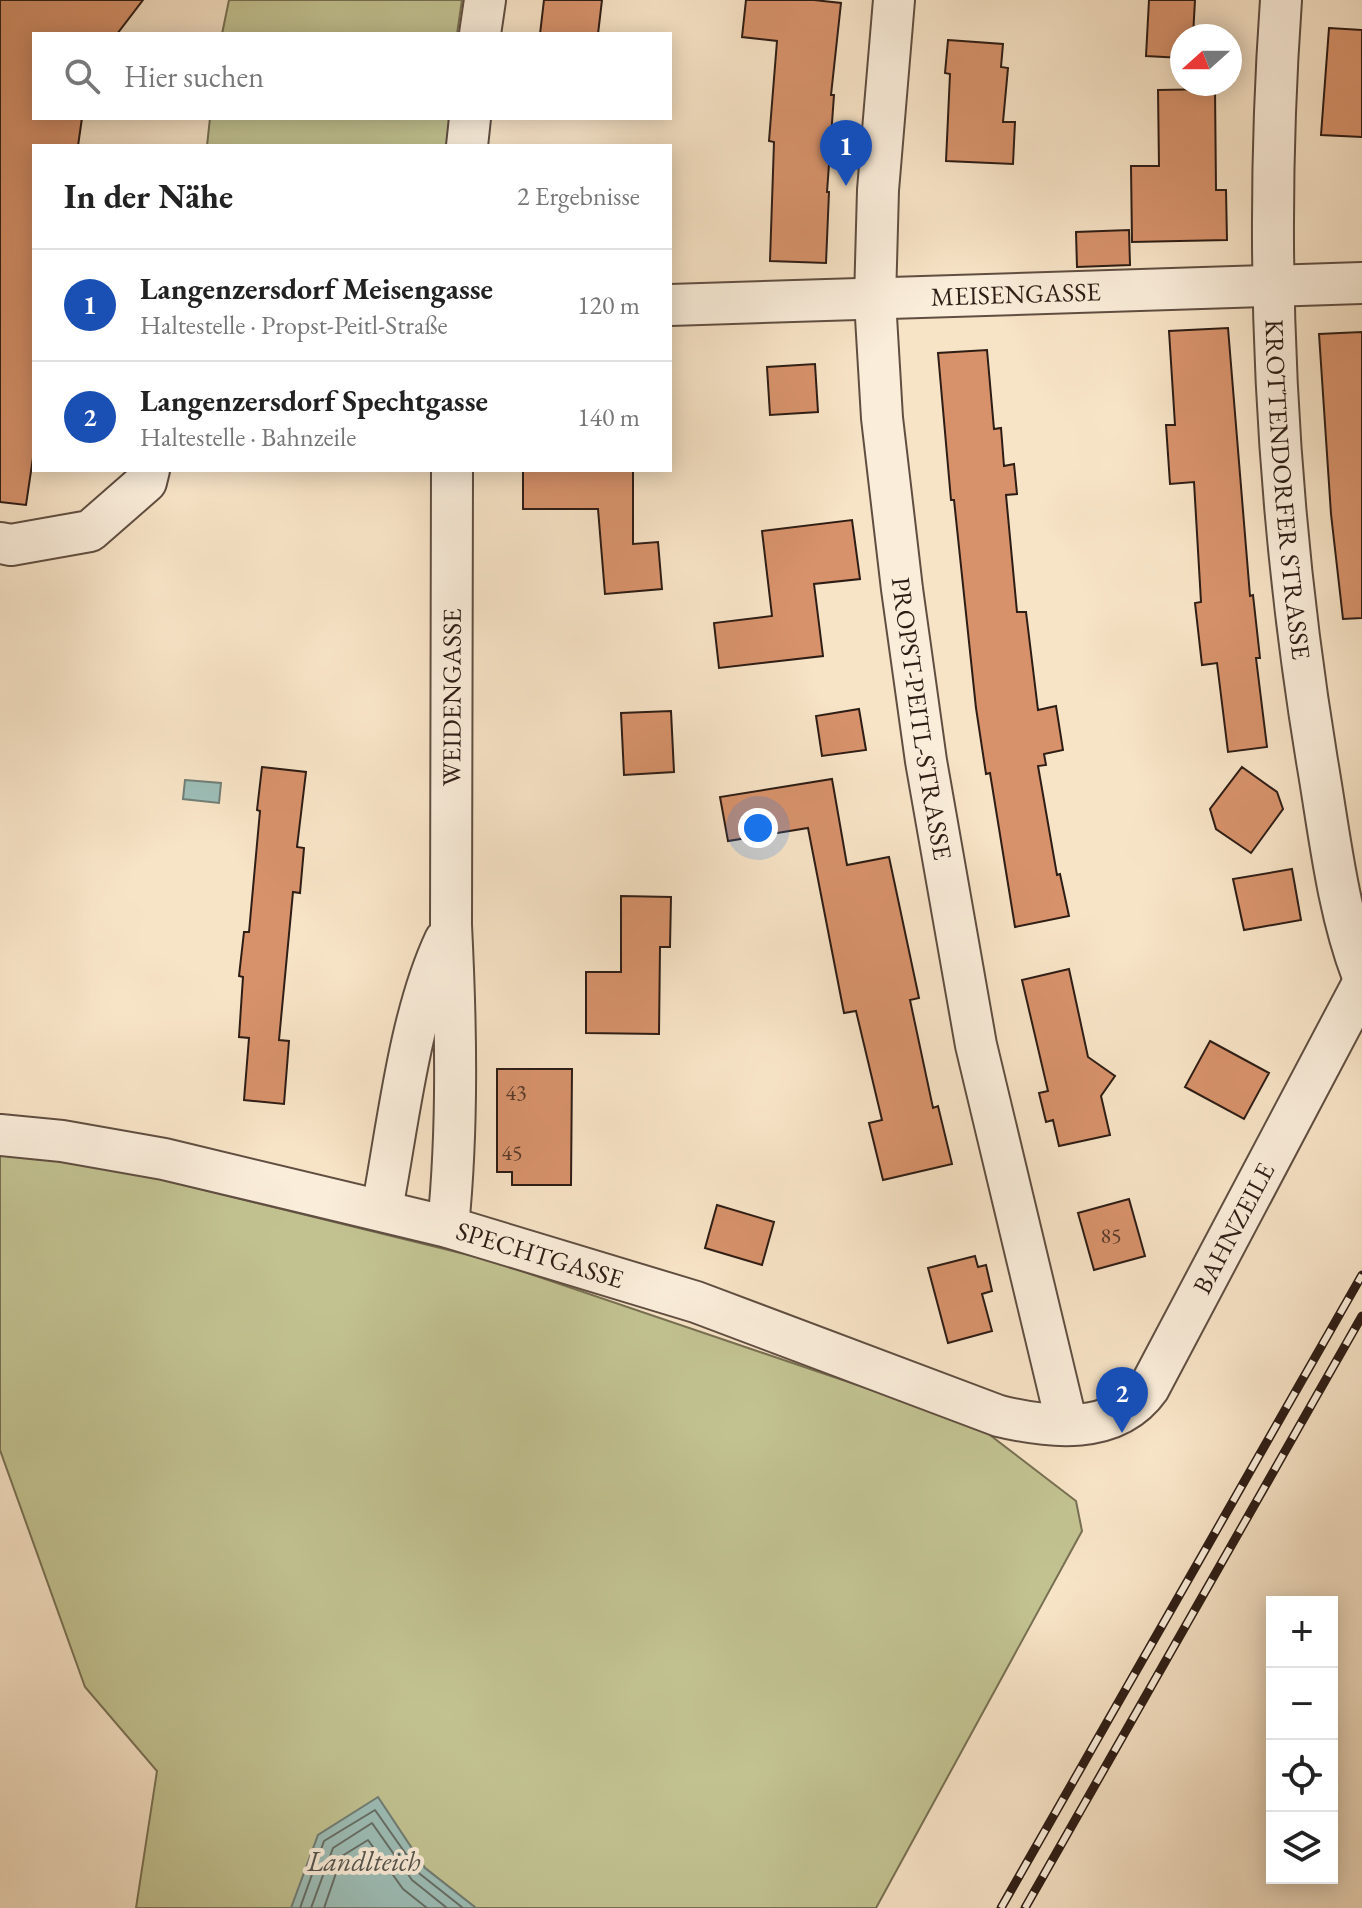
<!DOCTYPE html>
<html lang="de">
<meta charset="utf-8">
<style>
:root{--surface:#fff;--page:#f6f6f6;--text:#222;--muted:#767676;--line:#e0e0e0;--accent:#8f2418}
body{margin:0;font-family:"EB Garamond",serif;background:var(--page);color:var(--text)}
.controls{position:absolute;right:24px;bottom:24px;display:grid;overflow:hidden;border-radius:0px;box-shadow:0 4px 20px #0003}
.controls button{width:72px;height:72px;display:grid;place-items:center;padding:0;border:0;border-bottom:2px solid var(--line);background:var(--surface);color:var(--text);font:40px sans-serif}
.compass{position:absolute;left:1170px;top:24px;width:72px;height:72px;border-radius:50%;background:var(--surface);box-shadow:0 4px 20px #0003;rotate:249deg}
.you{position:absolute;left:758px;top:828px;width:28px;height:28px;margin:-20px;border:6px solid #fff;border-radius:50%;background:#1a73e8;box-shadow:0 0 0 12px #1a73e833}
.badge{display:grid;place-items:center;width:52px;height:52px;border-radius:50%;background:var(--accent);color:#fff;font-size:26px;font-weight:700}
.pin{position:absolute;translate:-50% -66px;filter:drop-shadow(0 2px 4px #0008)}
.pin::after{content:'';position:absolute;top:42px;width:28px;height:24px;background:inherit;clip-path:polygon(0 0,100% 0,50% 100%)}
.list{margin:0;padding:0;list-style:none}
h2{display:flex;justify-content:space-between;align-items:center;height:104px;margin:0;padding:0 32px;font-size:34px}
h2 small{font-size:26px;font-weight:400;color:var(--muted)}
.list li{display:grid;grid-template-columns:52px 1fr auto;gap:24px;align-items:center;box-sizing:border-box;height:112px;padding:0 32px;border-top:2px solid var(--line)}
.list b{display:block;font-size:30px;white-space:nowrap}
.list p{margin:0;font-size:26px;white-space:nowrap;color:var(--muted)}
.list em{font-size:26px;font-style:normal;color:var(--muted)}
.icon{flex:none;width:44px;height:44px;fill:none;stroke:currentColor;stroke-width:2;stroke-linecap:round;stroke-linejoin:round}
.map{position:relative;flex:none;width:1362px;height:1908px;overflow:hidden}
.search{position:absolute;background:var(--surface);box-shadow:0 4px 20px #0003;left:32px;top:32px;width:640px;height:88px;display:flex;align-items:center;gap:20px;box-sizing:border-box;padding:0 28px;border-radius:0px;color:var(--muted);font-size:30px}
.panel{position:absolute;background:var(--surface);box-shadow:0 4px 20px #0003;left:32px;top:144px;width:640px;height:328px;border-radius:0px}
.map>svg:first-child{display:block}
</style>
<div class="map">
<svg width="1362" height="1908" viewBox="0 0 1362 1908">
<rect width="100%" height="100%" fill="#f7e3c6"/>
<filter id="stains"><feTurbulence type="fractalNoise" baseFrequency=".0025" numOctaves="4"/><feColorMatrix values="0 0 0 0 .2 0 0 0 0 .09 0 0 0 0 .02 0 0 0 .5 -.17"/></filter>
<radialGradient id="worn" r=".72"><stop offset=".6" stop-color="#630" stop-opacity="0"/><stop offset="1" stop-color="#630" stop-opacity=".3"/></radialGradient>
<path fill="#c2c291" stroke="#787053" stroke-width="2" d="M229 0H462L457 34H222Z
M210 118H449L448 146H207Z
M13 1152 148 1176 489 1260 978 1426 1076 1501 1082 1531 876 1908H476L425 1868 378 1798 291 1908H136L157 1771 85 1687 0 1450V1153Z"/>
<path fill="#9dbeb7" stroke="#717e76" stroke-width="2" d="M185 780 221 783 219 803 183 799Z
M378 1797 425 1868 476 1908H291L318 1835Z"/>
<g fill="none" stroke-linecap="round" stroke-linejoin="round">
<path stroke="#666e66" stroke-width="2" d="M300 1908 324 1841 375 1810 420 1874 463 1908
M311 1908 333 1848 372 1823 412 1880 447 1908
M324 1908 342 1856 368 1840 403 1889 427 1908"/>
</g>
<path fill="#d7926b" stroke="#2e1d15" stroke-width="2" d="M0 0H143L117 34H34V118H82L78 146H34V451L26 505 0 502Z
M544 0H602L598 34H540Z
M746 0H814L841 3 831 95H834L827 192H829L826 263 770 261 774 142 769 141 777 41 742 37Z
M1149 0H1195L1193 36H1182V58L1146 56Z
M1329 28 1362 30V137L1321 135Z
M948 40 1003 44 1001 67 1008 68 1003 122H1015L1013 164 946 161 950 74 945 73Z
M1215 89 1216 190H1226L1227 240 1132 242 1131 166H1159L1158 90Z
M1129 230 1130 265 1077 267 1076 232Z
M1228 328 1250 596 1253 595 1260 658H1256L1267 747 1228 752 1217 663 1202 665 1195 603 1201 602 1194 482 1170 484 1166 425H1175L1169 331Z
M1362 332V618L1343 619 1331 514 1319 334Z
M987 350 994 429 1001 428 1004 466 1014 464 1017 494 1006 495 1017 612H1026L1038 710 1056 706 1063 750 1044 754 1046 765 1038 766 1057 875 1060 874 1069 916 1015 927 990 773 986 774 976 708 954 500H951L938 353Z
M815 364 818 412 770 415 767 367Z
M523 470H633V544L658 542 662 589 605 594 598 509H523Z
M852 520 860 579 814 584 823 656 719 668 714 623 772 616 762 531Z
M859 709 866 750 822 756 816 716Z
M671 711 674 772 624 775 621 713Z
M262 767 306 772 297 847 304 848 300 893 293 892 279 1040 289 1041 284 1104 244 1100 249 1038 239 1037 243 977 239 976 244 932H249L260 811 257 810Z
M1242 767 1277 792 1283 809 1251 853 1216 829 1210 809Z
M832 779 847 865 889 857 919 998 910 1000 933 1108 938 1106 952 1164 883 1180 869 1123 882 1120 856 1011 844 1013 808 828 728 841 720 797Z
M1292 869 1301 920 1244 930 1233 879Z
M621 896 671 897 670 947H660L659 1034 586 1033V972H621Z
M1069 969 1088 1057 1115 1076 1101 1096 1110 1135 1059 1146 1053 1120 1046 1122 1039 1093 1048 1091 1022 980Z
M1210 1041 1269 1073 1244 1119 1185 1087Z
M497 1069H572L571 1185H512V1172H497Z
M1129 1199 1145 1256 1094 1270 1078 1213Z
M717 1205 774 1222 762 1265 705 1248Z
M975 1256 978 1267 986 1265 992 1291 982 1294 992 1331 948 1343 928 1268Z"/>
<g fill="none" stroke-linecap="round" stroke-linejoin="round">
<defs>
<g id="street">
<path id="s1" d="M894 0 878 190 875 300 882 418 902 589 926 761 976 1045 1067 1425"/>
<path id="s2" d="M1281 0C1263 253 1276 511 1317 761 1329 830 1337 909 1362 974"/>
<path d="M480 34 485 0"/>
<path d="M467 146 470 118"/>
<path id="s3" d="M670 305 1362 283"/>
<path d="M0 543 11 545 90 531 146 482 149 470"/>
<path id="s4" d="M0 1135 62 1141 164 1159 448 1227 696 1302 999 1416C1049 1428 1115 1436 1149 1388L1362 985"/>
<path d="M382 1209C398 1125 409 1017 445 940"/>
<path id="s5" d="M448 1227C458 1127 456 1025 451 925L452 470"/>
</g>
</defs>
<use href="#street" stroke="#604e41" stroke-width="44"/>
<use href="#street" stroke="#faedda" stroke-width="40"/>
<defs>
<path id="rail" d="M1001 1908 1362 1275
M1025 1908 1362 1316"/>
</defs>
<use href="#rail" stroke="#2e1d15" stroke-width="9"/>
<use href="#rail" stroke="#faedda" stroke-width="6" stroke-dasharray="18" stroke-linecap="butt"/>
</g>
<g text-anchor="middle" stroke-width="8" stroke-linejoin="round" paint-order="stroke">
<g font-size="22" fill="#583a2a">
<text x="516" y="1100">43</text>
<text x="512" y="1160">45</text>
<text x="1111" y="1243">85</text>
</g>
<g font-size="26" fill="#2e1d15" stroke="#faedda">
<text dy="9" stroke="none"><textPath href="#s3" startOffset="346">MEISENGASSE</textPath></text>
<text dy="9" stroke="none"><textPath href="#s2" startOffset="490">KROTTENDORFER STRASSE</textPath></text>
<text dy="9" stroke="none"><textPath href="#s5" startOffset="530">WEIDENGASSE</textPath></text>
<text dy="9" stroke="none"><textPath href="#s1" startOffset="722">PROPST-PEITL-STRASSE</textPath></text>
<text dy="9" stroke="none"><textPath href="#s4" startOffset="1384">BAHNZEILE</textPath></text>
<text dy="9" stroke="none"><textPath href="#s4" startOffset="554">SPECHTGASSE</textPath></text>
</g>
<g font-size="28" font-style="italic" fill="#55554e" stroke="#faedda">
<text x="364" y="1871">Landlteich</text>
</g>
</g>
<rect width="100%" height="100%" filter="url(#stains)"/>
<rect width="100%" height="100%" fill="url(#worn)"/>
</svg>
<div class="controls">
<button>+</button>
<button>−</button>
<button><svg class="icon" aria-label="locate" viewBox="0 0 24 24"><circle cx="12" cy="12" r="6"/><path d="M12 2v4M12 18v4M2 12h4M18 12h4"/></svg></button>
<button><svg class="icon" aria-label="layers" viewBox="0 0 24 24"><path d="M12 4l9 5-9 5-9-5zM3 14l9 5 9-5"/></svg></button>
</div>
<svg class="compass" viewBox="-18 -18 36 36"><path d="M0-13l5 13h-10z" fill="#e53935"/><path d="M0 13l5-13h-10z" fill="#767676"/></svg>
<div class="you"></div>
<div class="pin badge" style="left:846px;top:186px;background:#1a4fb4">1</div>
<div class="pin badge" style="left:1122px;top:1433px;background:#1a4fb4">2</div>
<div class="search"><svg class="icon" aria-label="search" viewBox="0 0 24 24"><circle cx="10" cy="10" r="6"/><path d="M15 15l6 6"/></svg>Hier suchen</div>
<section class="panel">
<h2>In der Nähe<small>2 Ergebnisse</small></h2>
<ul class="list">
<li><span class="badge" style="background:#1a4fb4">1</span><div><b>Langenzersdorf Meisengasse</b><p>Haltestelle · Propst-Peitl-Straße</p></div><em>120 m</em></li>
<li><span class="badge" style="background:#1a4fb4">2</span><div><b>Langenzersdorf Spechtgasse</b><p>Haltestelle · Bahnzeile</p></div><em>140 m</em></li>
</ul>
</section>
</div>
